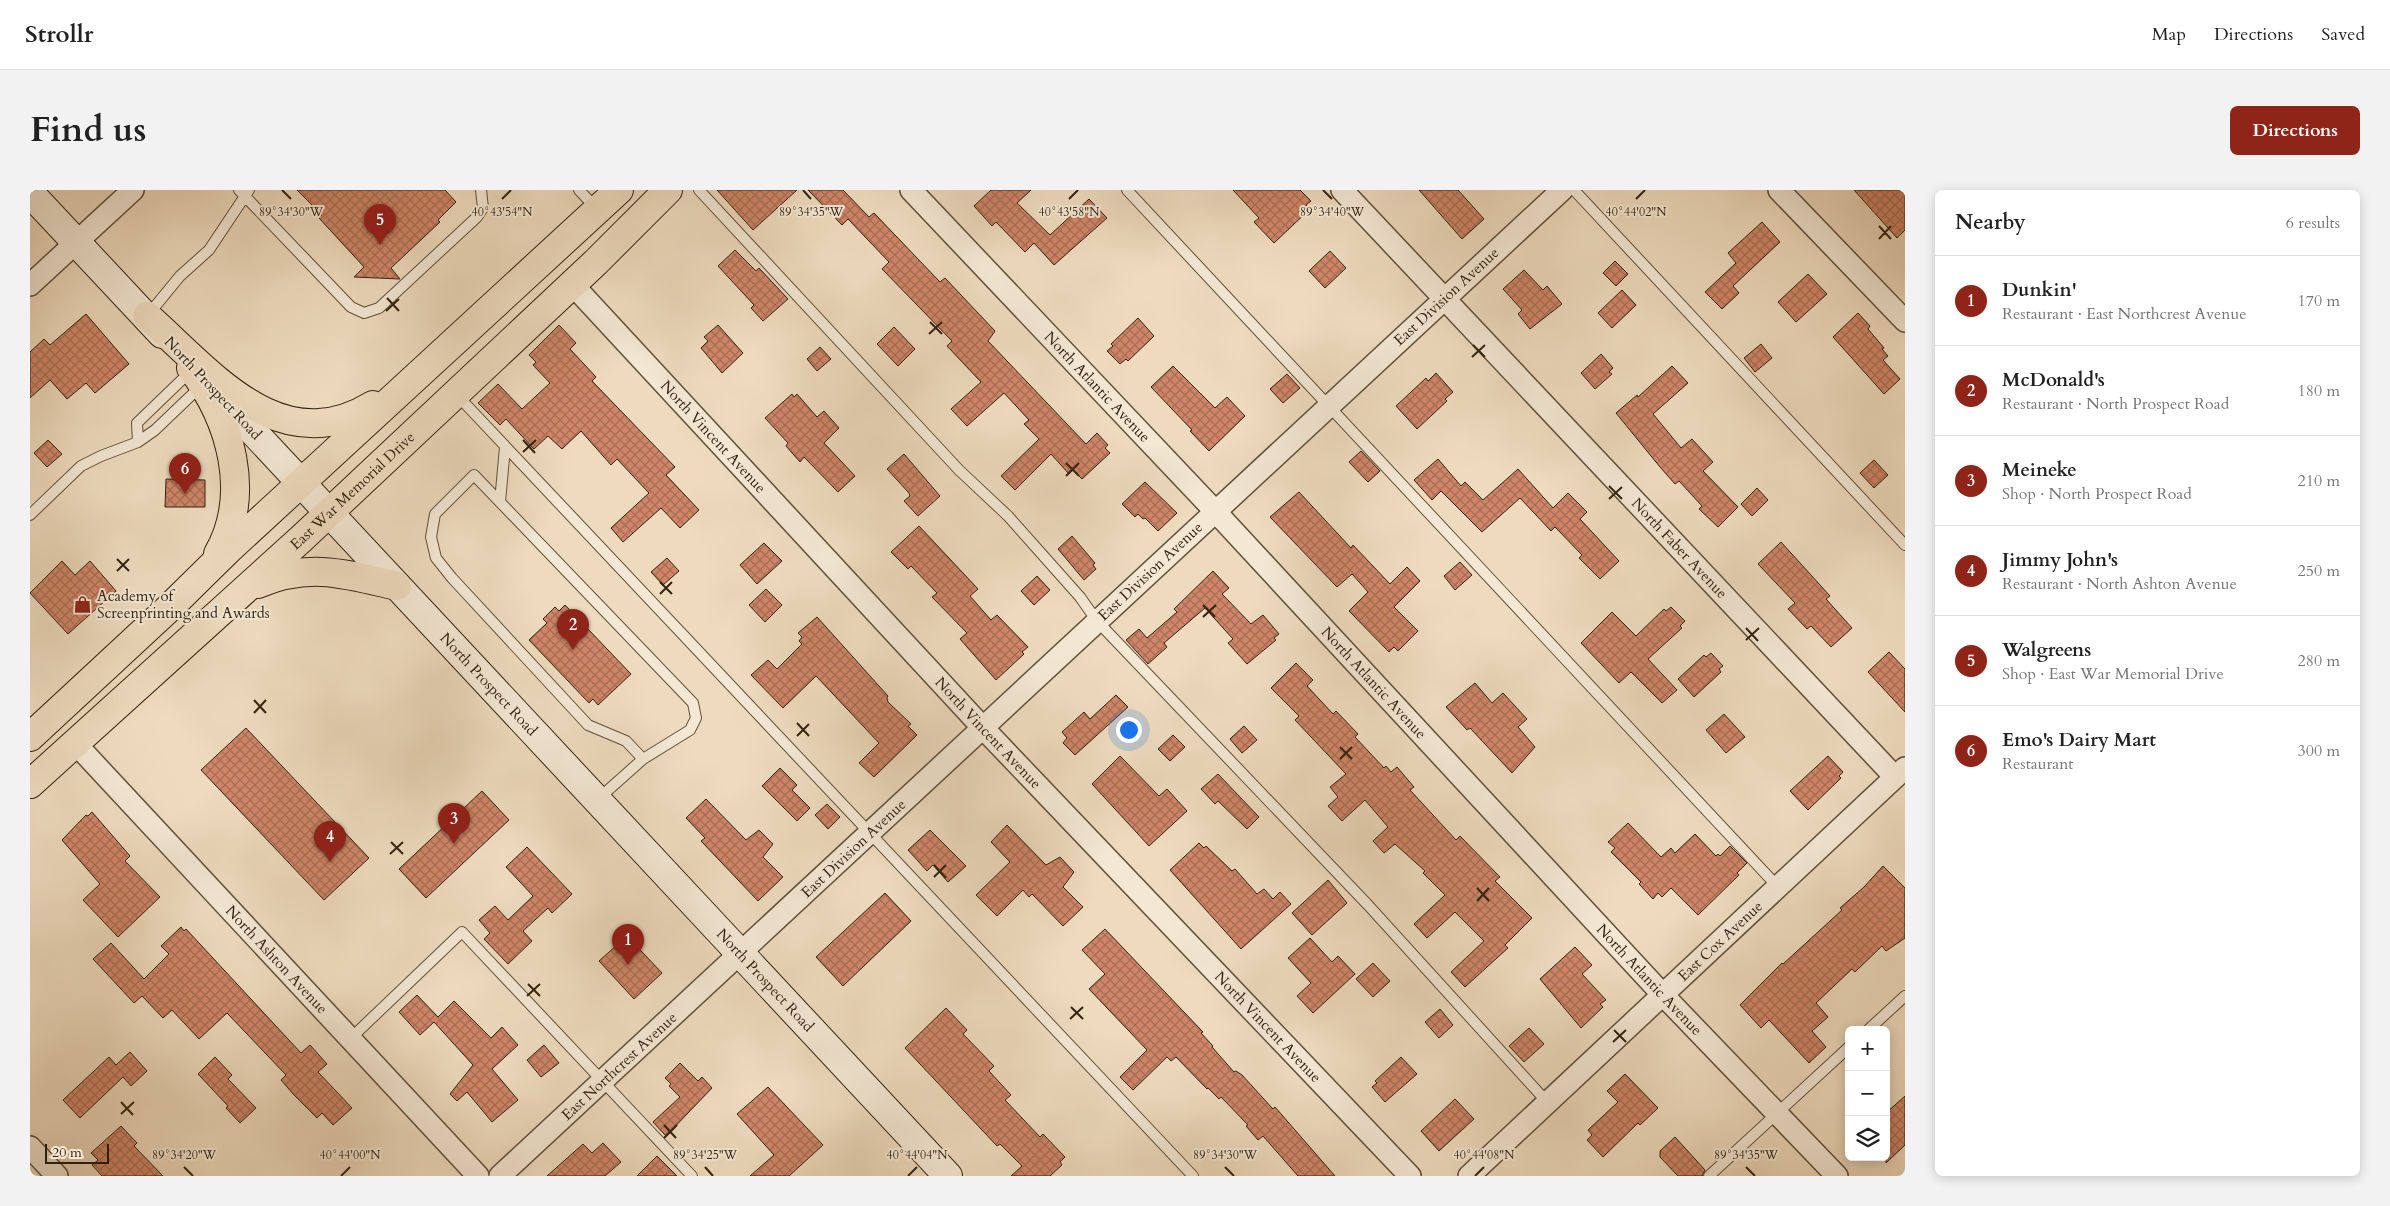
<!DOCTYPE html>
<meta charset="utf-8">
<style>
:root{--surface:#fff;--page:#f2f2f2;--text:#222;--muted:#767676;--line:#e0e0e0;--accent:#8f2418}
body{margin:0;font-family:Cardo,serif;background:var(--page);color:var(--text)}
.controls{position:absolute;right:15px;bottom:15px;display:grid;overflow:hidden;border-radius:8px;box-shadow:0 2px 12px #0003}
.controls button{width:45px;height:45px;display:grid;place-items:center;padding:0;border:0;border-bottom:1px solid var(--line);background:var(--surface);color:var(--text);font:25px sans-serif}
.scale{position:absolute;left:15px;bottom:12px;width:64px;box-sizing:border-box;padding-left:5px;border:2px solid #312210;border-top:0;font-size:14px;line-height:18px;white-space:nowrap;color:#312210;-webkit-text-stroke:4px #f4e8d5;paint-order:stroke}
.you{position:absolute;left:1098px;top:539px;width:18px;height:18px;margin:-12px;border:4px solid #fff;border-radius:50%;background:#1a73e8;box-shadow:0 0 0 8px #1a73e833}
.badge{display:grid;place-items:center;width:32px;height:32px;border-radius:50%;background:var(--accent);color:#fff;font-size:16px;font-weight:700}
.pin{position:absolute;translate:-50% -41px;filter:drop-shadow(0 1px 2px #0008)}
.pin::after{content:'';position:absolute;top:26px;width:18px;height:15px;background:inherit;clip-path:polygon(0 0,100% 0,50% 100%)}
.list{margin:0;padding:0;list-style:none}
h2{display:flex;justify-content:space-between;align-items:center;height:65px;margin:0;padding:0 20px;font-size:21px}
h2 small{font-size:16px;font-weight:400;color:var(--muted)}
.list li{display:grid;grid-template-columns:32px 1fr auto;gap:15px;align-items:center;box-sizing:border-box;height:90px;padding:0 20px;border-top:1px solid var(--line)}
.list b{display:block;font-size:19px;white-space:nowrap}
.list p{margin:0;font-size:16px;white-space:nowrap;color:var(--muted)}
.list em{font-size:16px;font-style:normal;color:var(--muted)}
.icon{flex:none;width:28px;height:28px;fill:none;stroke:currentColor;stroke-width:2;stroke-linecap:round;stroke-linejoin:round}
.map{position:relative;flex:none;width:1875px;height:986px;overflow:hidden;border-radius:8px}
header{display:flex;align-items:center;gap:30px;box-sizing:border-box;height:70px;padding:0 25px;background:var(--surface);border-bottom:1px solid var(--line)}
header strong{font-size:24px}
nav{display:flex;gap:28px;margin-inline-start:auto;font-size:18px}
.intro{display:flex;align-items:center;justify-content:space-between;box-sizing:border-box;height:120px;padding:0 30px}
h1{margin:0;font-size:35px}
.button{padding:12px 22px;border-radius:8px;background:var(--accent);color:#fff;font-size:18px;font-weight:700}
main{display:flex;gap:30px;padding:0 30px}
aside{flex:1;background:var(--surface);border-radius:8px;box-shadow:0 2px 12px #0003}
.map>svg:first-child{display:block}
</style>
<header>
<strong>Strollr</strong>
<nav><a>Map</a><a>Directions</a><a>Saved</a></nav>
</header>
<div class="intro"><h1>Find us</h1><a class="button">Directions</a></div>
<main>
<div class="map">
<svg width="1875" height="986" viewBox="0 0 1875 986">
<defs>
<pattern id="building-cross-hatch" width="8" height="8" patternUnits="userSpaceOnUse" patternTransform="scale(1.25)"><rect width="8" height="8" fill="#cf8668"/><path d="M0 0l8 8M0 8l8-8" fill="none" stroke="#a96d54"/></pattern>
</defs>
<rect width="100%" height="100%" fill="#eedbbe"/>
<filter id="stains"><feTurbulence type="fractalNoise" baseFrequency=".004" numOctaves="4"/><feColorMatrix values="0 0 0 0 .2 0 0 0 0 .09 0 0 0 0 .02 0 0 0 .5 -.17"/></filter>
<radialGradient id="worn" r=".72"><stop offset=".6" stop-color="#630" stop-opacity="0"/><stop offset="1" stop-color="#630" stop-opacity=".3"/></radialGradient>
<path fill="url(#building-cross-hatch)" stroke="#312210" d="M267 0H415L426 12 408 30 410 32 361 78 370 89 324 87 334 77 289 28 292 25Z
M687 0H767L723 40Z
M778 0H813L839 27 844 23 910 92 915 88 965 141 958 151 1056 254 1067 243 1078 255 1075 258 1080 263 1052 289 1043 280 1039 284 1021 264 985 300 971 286 1009 249 994 234 999 230 974 203 937 236 921 219 951 192 917 156 922 151 852 79 859 72 818 29 812 35Z
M961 0H1001L987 13 1020 45 1059 9 1077 28 1024 75 1004 53 995 62 966 32 962 36 944 16Z
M1203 0H1270L1281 11 1276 15 1280 19 1244 53 1224 32 1229 28Z
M1389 0H1428L1454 29 1432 49Z
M1824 0H1875V40L1867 48Z
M1732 32 1750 52 1703 96 1709 103 1692 119 1675 102 1706 73 1698 63Z
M705 60 726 81 729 78 758 109 733 131 721 118 724 115 688 76Z
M1300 61 1316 78 1295 98 1279 81Z
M1585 71 1598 84 1586 96 1573 83Z
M1494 80 1513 100 1517 96 1532 114 1500 139 1488 124 1492 120 1473 99Z
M1778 84 1797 104 1766 132 1748 112Z
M1592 100 1606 115 1582 138 1568 123Z
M1828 123 1840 136 1838 139 1854 158 1852 159 1858 166 1853 170 1870 189 1854 204 1803 147Z
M56 124 99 174 65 203 56 193 37 209 20 190 0 208V162L14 149 20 155Z
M1108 128 1124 146 1098 171 1096 169 1090 174 1077 161 1083 156 1081 154Z
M529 135 546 153 540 159 566 187 562 191 645 277 636 285 669 320 650 338 631 318 593 352 581 338 619 303 587 269 581 275 551 241 532 259 518 246 504 259 476 229 470 235 448 213 468 194 492 219 520 193 503 175 506 172 499 165Z
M688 135 713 163 692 183 671 158 678 151 674 147Z
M864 137 885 159 868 176 847 154Z
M1731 154 1742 168 1725 182 1714 168Z
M790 157 801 169 787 181 777 169Z
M1571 164 1583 178 1579 182 1582 184 1565 199 1551 183Z
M1143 176 1185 218 1197 207 1215 226 1179 261 1160 241 1162 240 1121 197Z
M1642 176 1658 193 1623 224 1651 258 1662 249 1683 272 1673 281 1708 317 1688 337 1669 319 1672 316 1649 291 1645 294 1630 277 1586 223 1607 205 1608 207Z
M1406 183 1423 202 1415 209 1417 211 1387 239 1366 216 1396 188 1398 191Z
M1257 184 1270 198 1253 213 1240 199Z
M762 204 764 207 767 204 787 227 794 221 809 238 794 253 825 286 808 302 774 267 770 272 756 256 758 253 735 228Z
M18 250 32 264 17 277 4 263Z
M1331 261 1350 281 1338 292 1319 272Z
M874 264 910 306 888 326 874 311 880 306 879 303 857 279Z
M1408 269 1431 296 1435 292 1453 310 1488 279 1523 318 1538 303 1557 322 1550 329 1589 371 1570 389 1549 368 1552 365 1525 337 1521 341 1490 308 1452 342 1411 301 1402 310 1384 290Z
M1844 270 1858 285 1844 298 1830 283Z
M136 289 175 290V317H135Z
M1115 292 1147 323 1128 341 1115 328 1113 329 1108 324 1105 327 1092 314Z
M1727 298 1738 310 1722 326 1711 314Z
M1269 302 1321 358 1323 355 1360 394 1377 377 1390 391 1364 417 1388 441 1368 461 1364 457 1359 462 1319 421 1338 402 1322 384 1307 397 1240 327Z
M889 336 948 399 940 406 961 430 967 425 998 457 992 462 994 464 966 490 930 449 937 443 902 407 907 403 881 376 878 379 861 362Z
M1042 346 1065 373 1063 375 1066 379 1054 390 1028 359Z
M1751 352 1800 406 1796 409 1822 438 1801 457 1781 436 1777 439 1758 419 1765 413 1728 374Z
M734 353 752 371 727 394 710 375Z
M637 368 649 381 633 395 621 382Z
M32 371 45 385 60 371 86 401 38 444 0 403Z
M1430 372 1442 385 1425 400 1414 386Z
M1183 381 1199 398 1192 404 1221 434 1233 425 1249 444 1244 448 1246 450 1217 474 1198 453 1203 449 1175 418 1134 453 1137 457 1118 474 1096 450 1109 439 1117 448 1147 422 1144 419Z
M1007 386 1020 400 1004 415 991 401Z
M736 399 752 415 735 432 719 415Z
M535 415 601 484 568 515 563 509 559 513 499 450 517 433 513 429 525 417 529 421Z
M1641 417 1655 431 1650 436 1652 438 1618 469 1647 500 1632 513 1601 482 1589 493 1551 453 1582 422 1606 446 1634 419 1636 421Z
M787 427 858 506 857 508 858 512 881 534 878 536 887 545 844 587 829 573 849 553 786 486 753 518 721 485 738 470 747 479 772 454 769 451 772 447 768 443Z
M1859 462 1875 479V522L1838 482Z
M1681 463 1693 476 1689 479 1691 482 1664 507 1648 489 1674 465 1676 467Z
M1266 473 1283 490 1277 496 1303 524 1306 521 1328 544 1325 547 1354 578 1356 576 1361 582 1367 577 1384 597 1380 600 1426 650 1430 646 1470 687 1465 691 1502 728 1475 755 1478 758 1435 797 1421 782 1454 751 1425 722 1397 748 1384 734 1415 705 1393 683 1395 681 1365 654 1354 663 1343 651 1358 637 1335 610 1312 631 1298 616 1308 607 1300 597 1316 584 1265 530 1269 526 1241 498Z
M1445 493 1462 513 1473 503 1497 529 1488 537 1505 557 1482 583 1440 538 1437 540 1416 517Z
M1086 505 1098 517 1045 565 1033 553 1037 548 1032 542 1054 522 1060 529Z
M1694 524 1715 547 1696 563 1676 540Z
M1214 536 1227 550 1212 563 1200 549Z
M216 538 339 668 294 710 171 580Z
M1143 545 1155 557 1140 571 1128 559Z
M1090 566 1129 606 1137 599 1157 621 1119 656 1062 594Z
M1798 566 1813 582 1809 586 1811 588 1778 620 1760 601Z
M750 578 767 595 762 600 780 618 767 631 732 596Z
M1188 584 1229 627 1217 639 1188 611 1185 614 1171 599Z
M452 601 479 630 396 708 369 679Z
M676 609 716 650 729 640 743 654 733 667 753 687 728 711 671 651 675 648 656 628Z
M797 614 810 627 798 639 785 625Z
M62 622 100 666 95 671 130 707 88 747 53 710 70 694 32 650 56 625 58 626Z
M1598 633 1631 667 1641 658 1645 663 1665 644 1686 666 1688 664 1690 666 1700 656 1717 673 1707 683 1709 685 1668 725 1641 698 1632 707 1628 703 1623 709 1609 694 1611 692 1581 662 1585 658 1578 652Z
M977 635 1016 675 1030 667 1044 682 1033 697 1053 717 1033 736 1002 704 999 707 993 700 967 726 946 705 980 672 961 652Z
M900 640 936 676 918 692 903 675 897 681 878 660Z
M1169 653 1174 658 1176 656 1202 681 1205 679 1227 704 1234 699 1243 709 1250 702 1261 714 1211 759 1140 680Z
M497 657 542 704 522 723 518 718 493 741 502 751 478 774 454 749 460 743 449 730 465 716 478 730 503 706 476 677Z
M1853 676 1875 698V748L1856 761 1852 756 1825 782 1822 779 1786 813 1798 827 1782 841 1796 857 1779 873 1739 830 1731 838 1710 815 1752 773 1753 774 1812 720 1810 718 1834 697Z
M1298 690 1317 713 1282 745 1262 723Z
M855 703 881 731 813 796 786 767Z
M151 737 154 741 156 739 271 863 280 855 297 874 288 882 322 918 303 935 292 923 287 928 264 905 251 890 256 885 197 823 169 849 142 820 133 828 112 806 104 813 63 769 81 753 114 789 139 764 131 756Z
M1075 739 1173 842 1171 843 1183 856 1182 857 1204 882 1206 881 1212 885 1243 919 1245 917 1305 986H1268L1233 946 1228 950 1216 936 1218 935 1191 907 1189 909 1178 898 1177 899 1146 867 1141 871 1137 867 1103 900 1090 887 1117 860 1059 799 1075 784 1052 760Z
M597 746 632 783 604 809 569 771Z
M1280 748 1302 772 1308 766 1325 784 1283 823 1267 806 1281 793 1258 768Z
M1545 757 1562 775 1552 784 1576 810 1570 814 1573 817 1551 838 1510 789Z
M1343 773 1360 791 1343 807 1326 789Z
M387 805 408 827 424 811 461 848 472 837 488 855 462 879 488 910 462 932 437 902 427 911 420 904 443 875 404 832 390 845 369 822Z
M916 818 937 840 933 844 964 876 959 881 981 905 975 910 1010 947 1013 944 1035 967 1030 972 1032 975 1020 986H981L992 976 970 954 967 956 875 858Z
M1410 819 1423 835 1409 848 1395 832Z
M1499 838 1514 854 1494 872 1479 856Z
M514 855 529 873 511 887 497 870Z
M100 862 117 881 101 896 93 887 50 928 33 910 79 867 86 875Z
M185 867 202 885 198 889 226 918 210 933 196 918 198 916 168 884Z
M1371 867 1387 884 1355 912 1342 897 1347 893 1345 891Z
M650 873 668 891 672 887 682 898 636 946 623 932 650 907 639 896 641 894 635 888Z
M1595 884 1628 918 1610 935 1608 933 1573 967 1557 950 1562 945 1558 940 1588 912 1577 901Z
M738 897 793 955 759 986H720L744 965 707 924Z
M1875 906V955L1856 973V923Z
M1425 909 1444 929 1409 961 1391 941Z
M91 936 107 953 104 956 133 986H72L62 975 68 970 61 963Z
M1645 947 1675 980 1672 986H1648L1630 967V961Z
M573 953 591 972 575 986H517L553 954 562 963Z
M627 966 647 986H607Z"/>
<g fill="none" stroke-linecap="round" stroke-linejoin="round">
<defs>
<path id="lane" d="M209 0 321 117 334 123 349 118 447 27 453 18 451 0
M549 0 567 19
M669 0 929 280 978 326 1050 407 1067 431 1338 715 1517 912
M1097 0 1748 697
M1544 0 1875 355
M118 125 150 86 179 60 219 0
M426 204 1163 986
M108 252 107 233 161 181
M444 285 663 513 666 528 660 540 613 569 596 551 558 535 422 388 406 368 401 347 405 324Z
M470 312 475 257
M0 325 51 276 71 266 108 252 125 240 171 196
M567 610 613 569
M1838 840 1875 806
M320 849 432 742 662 986
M1679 986 1819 857"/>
<g id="street">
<path id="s1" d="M881 0 1184 320 1633 805 1807 986"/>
<path id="s2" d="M1312 0 1865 587"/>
<path d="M1749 0 1875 131"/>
<path id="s3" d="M542 94 953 538 1380 986"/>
<path d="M0 95 103 0"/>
<path id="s4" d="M45 553 448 986"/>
<path d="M0 957 27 986"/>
<path id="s5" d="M470 986C826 659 1176 326 1532 0"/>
<path id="s6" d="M1439 986 1875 578"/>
</g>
<g id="secondary">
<path d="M0 3 132 144"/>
<path id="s7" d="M175 190 918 986"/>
</g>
<g id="highway">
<path d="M117 126C181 183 250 272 343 215"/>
<path d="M161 178C201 230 222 304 188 364"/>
<path d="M228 394C279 372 316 384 367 396"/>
<path d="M0 547 138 419 198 360 589 0"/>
<path id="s8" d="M0 594 271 349 566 72 638 0"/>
</g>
</defs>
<use href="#lane" stroke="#60503c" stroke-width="12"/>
<use href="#street" stroke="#60503c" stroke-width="24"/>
<use href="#secondary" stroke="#312210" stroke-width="30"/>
<use href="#highway" stroke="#312210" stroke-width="30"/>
<use href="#lane" stroke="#f4e8d5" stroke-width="10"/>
<use href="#street" stroke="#f4e8d5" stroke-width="21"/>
<use href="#secondary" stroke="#f4e8d5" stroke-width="28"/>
<use href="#highway" stroke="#eedbbe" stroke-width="28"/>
</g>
<path fill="none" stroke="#312210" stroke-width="2" d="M252 0 261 9M773 0 781 9M1293 0 1302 9M472 9 481 0M1039 9 1048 0M1606 9 1615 0M1849 36 1861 49M1849 49 1861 36M357 108 369 121M356 121 369 109M900 132 912 144M899 144 912 132M1443 155 1455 167M1442 167 1455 155M493 250 505 263M493 262 506 250M1036 273 1049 286M1036 286 1049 273M1579 296 1592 309M1579 309 1592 297M87 369 99 381M87 381 99 369M630 392 642 404M630 404 642 392M1173 415 1185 427M1173 427 1186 415M1716 438 1728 451M1716 450 1729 438M224 510 236 523M224 523 236 510M767 533 779 546M767 546 779 534M1310 557 1322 569M1310 569 1322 557M361 652 373 664M360 664 373 652M904 675 916 688M904 687 916 675M1447 698 1459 711M1447 711 1459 698M498 794 510 806M497 806 510 794M1041 817 1053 829M1040 829 1053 817M1584 840 1596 852M1583 852 1596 840M91 912 103 925M91 924 104 912M634 935 646 948M634 948 647 935M154 977 163 986M675 977 683 986M1195 977 1204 986M1716 977 1725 986M311 986 320 977M878 986 887 977M1445 986 1454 977"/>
<defs>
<symbol id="shop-bare" viewBox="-9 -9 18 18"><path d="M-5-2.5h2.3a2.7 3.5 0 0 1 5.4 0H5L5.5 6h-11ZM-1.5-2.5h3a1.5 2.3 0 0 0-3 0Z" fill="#8f2418" stroke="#f4e8d5" stroke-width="2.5" paint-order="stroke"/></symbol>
</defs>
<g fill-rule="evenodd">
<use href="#shop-bare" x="40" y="402" width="25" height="25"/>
</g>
<g text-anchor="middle" stroke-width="4" stroke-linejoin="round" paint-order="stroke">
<g font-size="15" fill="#312210" stroke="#f4e8d5">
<text dy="5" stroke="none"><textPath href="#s5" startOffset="1292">East Division Avenue</textPath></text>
<text dy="5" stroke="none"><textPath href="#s1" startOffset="271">North Atlantic Avenue</textPath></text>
<text transform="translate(183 198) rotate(47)" y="5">North Prospect Road</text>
<text dy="5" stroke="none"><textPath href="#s3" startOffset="208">North Vincent Avenue</textPath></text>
<text dy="5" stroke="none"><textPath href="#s8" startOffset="436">East War Memorial Drive</textPath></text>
<text dy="5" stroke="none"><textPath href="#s2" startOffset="492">North Faber Avenue</textPath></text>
<text dy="5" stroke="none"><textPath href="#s5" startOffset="888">East Division Avenue</textPath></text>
<text dy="5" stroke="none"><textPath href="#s1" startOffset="676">North Atlantic Avenue</textPath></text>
<text dy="5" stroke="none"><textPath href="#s7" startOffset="416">North Prospect Road</textPath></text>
<text dy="5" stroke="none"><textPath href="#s3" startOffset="612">North Vincent Avenue</textPath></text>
<text dy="5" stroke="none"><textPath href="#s5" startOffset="482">East Division Avenue</textPath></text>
<text dy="5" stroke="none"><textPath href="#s6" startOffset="344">East Cox Avenue</textPath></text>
<text dy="5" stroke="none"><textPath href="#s4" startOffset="296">North Ashton Avenue</textPath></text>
<text dy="5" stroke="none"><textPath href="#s1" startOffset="1081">North Atlantic Avenue</textPath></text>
<text dy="5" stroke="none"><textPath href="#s7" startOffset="821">North Prospect Road</textPath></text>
<text dy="5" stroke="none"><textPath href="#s3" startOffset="1018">North Vincent Avenue</textPath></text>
<text dy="5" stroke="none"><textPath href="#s5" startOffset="162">East Northcrest Avenue</textPath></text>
</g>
<g font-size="15" fill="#312210" stroke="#f4e8d5" text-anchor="start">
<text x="67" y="411">Academy of<tspan x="67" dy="17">Screenprinting and Awards</tspan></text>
</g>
</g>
<g font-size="12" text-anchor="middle" fill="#312210" stroke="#f4e8d5" stroke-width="4" stroke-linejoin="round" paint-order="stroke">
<text x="472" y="26">40°43'54"N</text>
<text x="1039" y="26">40°43'58"N</text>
<text x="1606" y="26">40°44'02"N</text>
<text x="261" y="26">89°34'30"W</text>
<text x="781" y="26">89°34'35"W</text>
<text x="1302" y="26">89°34'40"W</text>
<text x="154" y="969">89°34'20"W</text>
<text x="675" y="969">89°34'25"W</text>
<text x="1195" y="969">89°34'30"W</text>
<text x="1716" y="969">89°34'35"W</text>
<text x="320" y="969">40°44'00"N</text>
<text x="887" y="969">40°44'04"N</text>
<text x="1454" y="969">40°44'08"N</text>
</g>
<rect width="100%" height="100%" filter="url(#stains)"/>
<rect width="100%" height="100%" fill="url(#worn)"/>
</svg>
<div class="controls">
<button>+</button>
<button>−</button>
<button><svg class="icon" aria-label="layers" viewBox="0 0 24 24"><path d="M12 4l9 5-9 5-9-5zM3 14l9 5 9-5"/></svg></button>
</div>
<div class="scale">20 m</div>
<div class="you"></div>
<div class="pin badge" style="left:598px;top:775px">1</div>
<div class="pin badge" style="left:543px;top:460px">2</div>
<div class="pin badge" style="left:424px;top:654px">3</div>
<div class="pin badge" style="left:300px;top:672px">4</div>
<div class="pin badge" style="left:350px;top:55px">5</div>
<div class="pin badge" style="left:155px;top:304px">6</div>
</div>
<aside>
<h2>Nearby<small>6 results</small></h2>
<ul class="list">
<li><span class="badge">1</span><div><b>Dunkin'</b><p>Restaurant · East Northcrest Avenue</p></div><em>170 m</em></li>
<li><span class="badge">2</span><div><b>McDonald's</b><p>Restaurant · North Prospect Road</p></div><em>180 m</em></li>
<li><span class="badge">3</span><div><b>Meineke</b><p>Shop · North Prospect Road</p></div><em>210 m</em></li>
<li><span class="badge">4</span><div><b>Jimmy John's</b><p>Restaurant · North Ashton Avenue</p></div><em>250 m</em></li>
<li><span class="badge">5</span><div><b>Walgreens</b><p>Shop · East War Memorial Drive</p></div><em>280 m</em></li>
<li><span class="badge">6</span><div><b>Emo's Dairy Mart</b><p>Restaurant</p></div><em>300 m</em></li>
</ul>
</aside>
</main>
